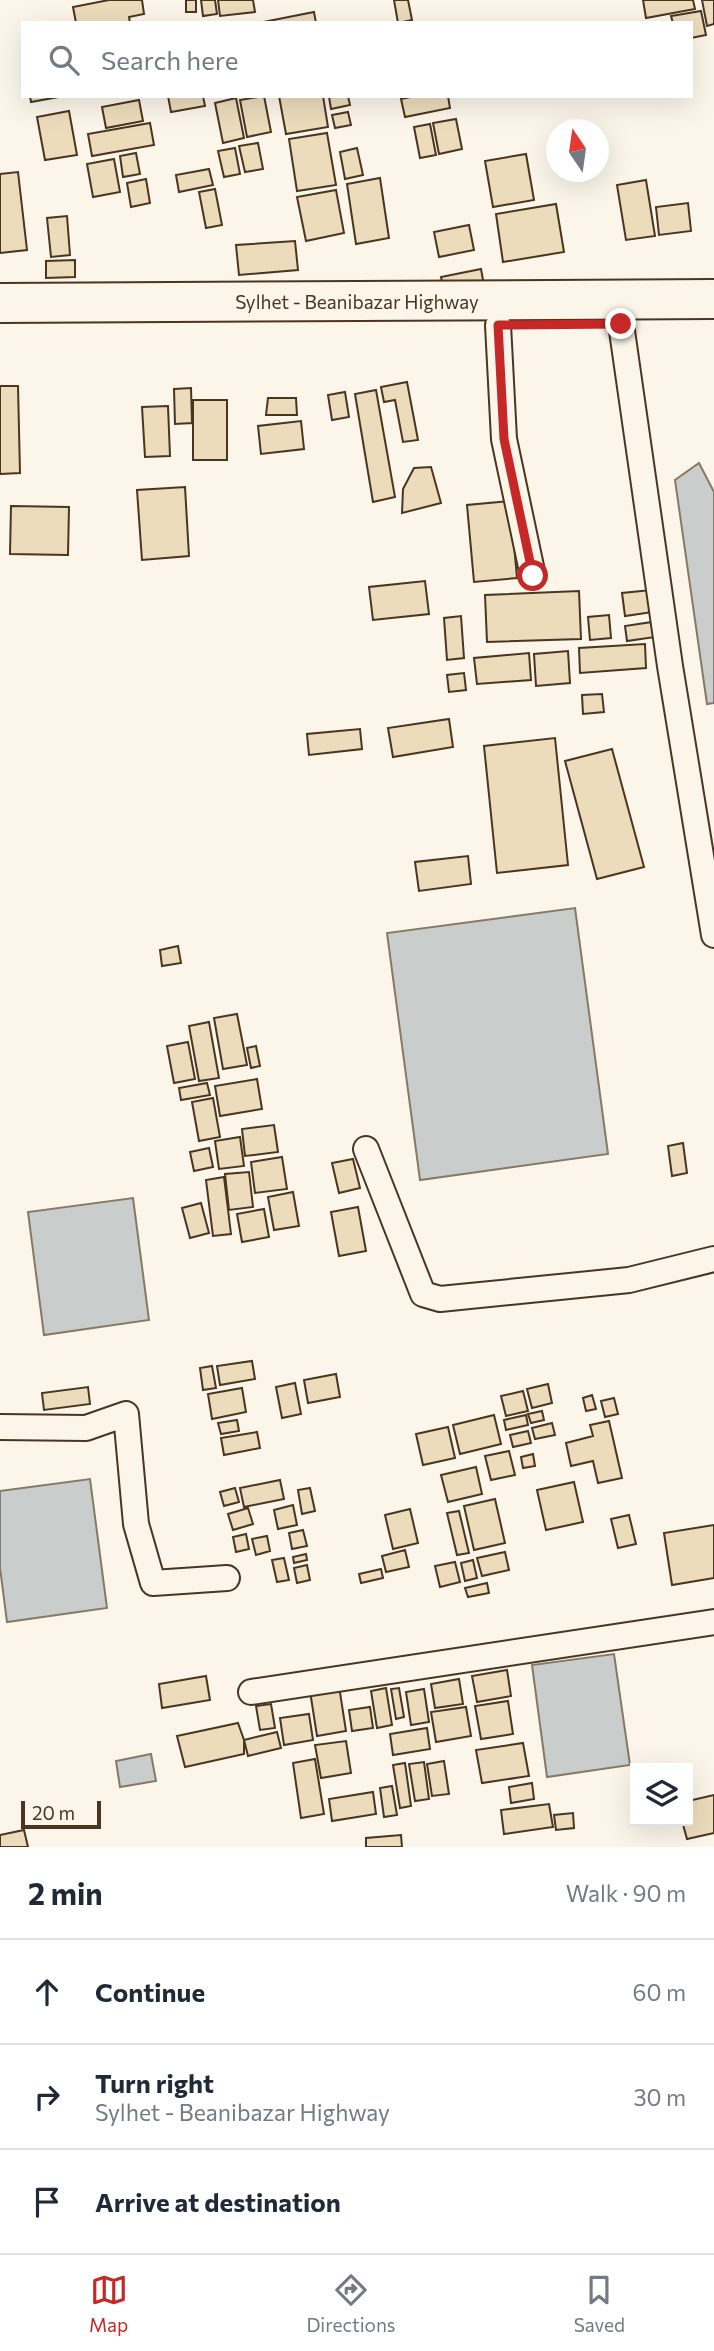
<!DOCTYPE html>
<meta charset="utf-8">
<style>
:root{--surface:#fff;--page:#f2f2f3;--text:#1f2937;--muted:#747a83;--line:#e0e1e3;--accent:#c62828}
body{margin:0;font-family:Commissioner,sans-serif;background:var(--page);color:var(--text)}
.controls{position:absolute;right:21px;bottom:21px;display:grid;overflow:hidden;border-radius:0px;box-shadow:0 7px 28px #0002}
.controls button{width:63px;height:63px;display:grid;place-items:center;padding:0;border:0;border-bottom:2px solid var(--line);background:var(--surface);color:var(--text);font:35px sans-serif}
.compass{position:absolute;left:546px;top:119px;width:63px;height:63px;border-radius:50%;background:var(--surface);box-shadow:0 7px 28px #0002;rotate:347deg}
.scale{position:absolute;left:21px;bottom:18px;width:80px;box-sizing:border-box;padding-left:7px;border:4px solid #4a3520;border-top:0;font-size:19px;line-height:24px;white-space:nowrap;color:#4a3520;-webkit-text-stroke:5px #fbf6e9;paint-order:stroke}
.stop{position:absolute;width:21px;height:21px;margin:-16px;border:5px solid #c62828;border-radius:50%;background:#fff}
.stop.end{background:#c62828;border-color:#fff;box-shadow:0 2px 7px #0008}
.list{margin:0;padding:0;list-style:none}
h2{display:flex;justify-content:space-between;align-items:center;height:91px;margin:0;padding:0 28px;font-size:30px}
h2 small{font-size:23px;font-weight:400;color:var(--muted)}
.list li{display:grid;grid-template-columns:46px 1fr auto;gap:21px;align-items:center;box-sizing:border-box;height:105px;padding:0 28px;border-top:2px solid var(--line)}
.list b{display:block;font-size:26px;white-space:nowrap}
.list p{margin:0;font-size:23px;white-space:nowrap;color:var(--muted)}
.list em{font-size:23px;font-style:normal;color:var(--muted)}
.icon{flex:none;width:38px;height:38px;fill:none;stroke:currentColor;stroke-width:2;stroke-linecap:round;stroke-linejoin:round}
.map{position:relative;flex:none;width:714px;height:1847px;overflow:hidden}
.search{position:absolute;background:var(--surface);box-shadow:0 7px 28px #0002;left:21px;right:21px;top:21px;height:77px;display:flex;align-items:center;gap:18px;box-sizing:border-box;padding:0 24px;border-radius:0px;color:var(--muted);font-size:26px}
.sheet{height:406px;background:var(--surface)}
nav{display:flex;justify-content:space-around;align-items:center;box-sizing:border-box;height:98px;border-top:2px solid var(--line);background:var(--surface);font-size:19px;color:var(--muted)}
nav a{display:grid;justify-items:center;gap:4px}
nav .on{color:var(--accent)}
.map>svg:first-child{display:block}
</style>
<div class="map">
<svg width="714" height="1847" viewBox="0 0 714 1847">
<rect width="100%" height="100%" fill="#fbf6e9"/>
<path fill="#c9cecd" stroke="#887966" stroke-width="2" d="M699 463 714 492V703L707 704 675 480Z
M575 908 608 1154 420 1180 387 933Z
M133 1198 149 1320 44 1335 28 1212Z
M90 1479 107 1608 7 1622 0 1568V1491Z
M614 1654 630 1765 547 1777 532 1665Z
M151 1754 156 1781 120 1787 116 1761Z"/>
<path fill="#ecdcbc" stroke="#4a3520" stroke-width="2" d="M109 0H142L144 14 129 17 130 23H76L73 7Z
M186 0H196V12H186Z
M201 0H215L217 14 203 16Z
M218 0H253L255 12 220 16Z
M394 0H408L412 20 398 23Z
M643 0H693L695 9 646 18Z
M702 0H714V24L707 26Z
M701 11 706 35 691 38V23H673L671 16Z
M314 12 316 23H263V22Z
M30 96H64L31 102Z
M168 96H203L205 106 171 112Z
M264 96 271 132 247 137 240 100Z
M279 96H323L328 127 286 134Z
M348 96 350 105 331 109 329 97Z
M415 96H448L450 108 405 117 401 99Z
M236 98 244 138 223 143 215 103Z
M139 100 143 121 106 128 102 107Z
M69 111 77 155 45 160 37 117Z
M348 112 351 125 335 128 332 115Z
M456 119 462 149 439 154 433 123Z
M150 123 154 145 92 156 88 134Z
M430 124 436 155 420 158 414 127Z
M327 133 336 185 297 191 289 139Z
M258 143 263 169 245 172 239 146Z
M235 148 240 174 224 177 218 151Z
M357 148 363 175 345 179 340 152Z
M136 153 140 174 123 177 120 156Z
M526 154 534 200 493 207 485 161Z
M114 159 120 192 93 197 87 164Z
M209 169 213 185 179 192 176 175Z
M18 172 27 250 0 253V174Z
M380 178 389 238 356 244 347 184Z
M146 179 150 203 131 207 127 183Z
M646 180 655 236 626 240 617 185Z
M215 189 222 225 206 228 199 192Z
M336 190 344 233 306 241 297 197Z
M688 203 691 231 659 235 656 207Z
M556 204 564 252 503 262 496 214Z
M67 216 70 255 51 257 47 218Z
M469 225 474 250 439 257 434 232Z
M295 241 298 270 239 275 236 245Z
M75 260V277L46 278V261Z
M481 269 485 291 446 299 441 277Z
M407 382 418 440 403 442 395 400 384 402 381 387Z
M0 386H18L20 473 0 474Z
M191 388 192 423 175 424 174 389Z
M376 390 395 497 373 502 355 394Z
M345 392 349 417 332 420 328 395Z
M268 398H296L297 415H266Z
M193 400H227V460H193Z
M168 406 170 456 145 457 142 407Z
M301 421 304 449 261 454 258 426Z
M431 467 441 503 402 513 403 489 414 468Z
M185 487 189 556 142 560 137 490Z
M510 501 517 578 474 582 467 505Z
M11 506 69 507 68 555 10 554Z
M425 581 429 614 373 620 369 587Z
M651 590 653 612 625 616 622 593Z
M579 591 581 639 487 642 485 595Z
M609 615 611 638 590 640 588 617Z
M461 616 464 658 447 660 444 618Z
M652 622 655 637 627 641 625 626Z
M645 644 646 668 580 673 579 648Z
M568 651 570 683 536 686 534 654Z
M529 653 531 680 477 684 474 658Z
M464 673 466 690 449 692 447 675Z
M602 694 604 712 583 714 582 695Z
M449 719 453 747 393 757 388 728Z
M360 729 362 749 309 755 307 734Z
M555 738 568 865 497 873 484 746Z
M612 749 644 867 597 879 565 761Z
M468 856 471 884 419 891 415 862Z
M178 946 181 963 162 966 160 950Z
M237 1014 247 1065 223 1069 214 1018Z
M209 1022 219 1078 199 1081 189 1026Z
M188 1042 195 1079 174 1083 167 1046Z
M256 1046 260 1066 251 1068 247 1048Z
M257 1079 262 1109 220 1116 215 1086Z
M207 1083 210 1095 181 1100 179 1088Z
M213 1098 220 1137 199 1141 192 1102Z
M274 1125 278 1152 245 1156 242 1129Z
M240 1137 244 1166 219 1169 215 1141Z
M683 1143 687 1173 672 1176 668 1146Z
M209 1148 213 1167 194 1171 190 1152Z
M282 1157 287 1189 255 1193 251 1162Z
M353 1159 360 1188 339 1193 332 1163Z
M249 1172 253 1207 229 1210 225 1174Z
M224 1177 231 1234 213 1236 206 1180Z
M293 1192 299 1226 274 1230 268 1197Z
M201 1203 209 1233 190 1238 182 1208Z
M358 1207 366 1251 339 1256 331 1212Z
M264 1209 269 1237 242 1242 237 1214Z
M252 1361 255 1379 220 1385 217 1366Z
M212 1366 216 1388 203 1390 200 1368Z
M336 1374 340 1397 308 1403 304 1380Z
M295 1383 301 1414 282 1418 276 1387Z
M548 1384 552 1403 532 1408 527 1389Z
M88 1387 90 1404 44 1410 42 1393Z
M242 1388 246 1412 212 1419 208 1394Z
M523 1391 528 1411 506 1416 501 1396Z
M592 1395 596 1409 586 1411 583 1398Z
M614 1398 618 1414 605 1417 601 1401Z
M542 1411 544 1420 531 1423 528 1414Z
M494 1415 501 1444 460 1454 453 1425Z
M526 1415 528 1425 506 1430 504 1420Z
M237 1420 239 1431 221 1434 218 1423Z
M609 1421 622 1478 598 1483 593 1461 571 1466 566 1443 593 1436 590 1425Z
M552 1423 555 1435 535 1439 532 1428Z
M448 1427 455 1458 423 1465 416 1434Z
M528 1431 531 1443 513 1447 510 1435Z
M257 1432 260 1448 224 1455 221 1438Z
M509 1451 515 1475 491 1480 485 1456Z
M533 1454 535 1466 523 1468 521 1457Z
M476 1467 482 1494 448 1502 441 1475Z
M280 1480 284 1499 244 1507 240 1488Z
M574 1482 583 1522 546 1530 537 1490Z
M235 1488 239 1502 224 1506 220 1492Z
M310 1488 315 1511 302 1514 298 1490Z
M495 1499 505 1543 474 1550 464 1506Z
M293 1505 297 1525 278 1529 274 1510Z
M248 1508 253 1524 233 1530 228 1514Z
M410 1509 418 1543 393 1549 385 1515Z
M459 1511 469 1553 457 1555 447 1513Z
M629 1515 636 1544 618 1548 611 1519Z
M714 1525V1578L672 1585 664 1533Z
M303 1530 307 1546 292 1549 289 1533Z
M246 1534 249 1549 236 1552 233 1537Z
M267 1536 270 1551 256 1555 252 1539Z
M405 1550 409 1567 386 1572 382 1556Z
M505 1552 509 1570 482 1576 477 1558Z
M306 1554 307 1560 294 1563 293 1557Z
M284 1558 289 1580 277 1582 272 1560Z
M473 1560 477 1578 465 1581 461 1563Z
M455 1562 460 1582 440 1587 435 1566Z
M307 1565 310 1580 297 1583 294 1568Z
M381 1569 383 1578 361 1583 359 1574Z
M487 1583 489 1593 468 1597 465 1588Z
M507 1670 511 1696 477 1702 472 1676Z
M206 1676 210 1700 162 1708 159 1684Z
M459 1679 463 1704 435 1708 431 1684Z
M339 1686 346 1731 317 1736 310 1691Z
M386 1688 392 1725 377 1728 371 1691Z
M399 1688 404 1717 396 1719 391 1689Z
M424 1689 429 1722 411 1725 406 1692Z
M508 1701 513 1734 481 1739 475 1706Z
M271 1704 275 1728 260 1730 256 1706Z
M370 1707 373 1728 352 1731 349 1710Z
M466 1707 471 1736 436 1742 431 1712Z
M309 1714 313 1740 284 1745 280 1718Z
M238 1723 244 1740V1754L185 1767 177 1736Z
M427 1728 430 1749 393 1755 390 1734Z
M277 1732 281 1748 248 1756 244 1740Z
M346 1741 351 1773 321 1778 315 1745Z
M523 1743 529 1776 482 1783 476 1750Z
M315 1759 324 1814 301 1818 293 1763Z
M444 1761 449 1794 432 1796 427 1764Z
M424 1762 429 1799 415 1801 409 1764Z
M405 1763 411 1806 400 1808 393 1765Z
M532 1783 534 1799 511 1803 509 1787Z
M392 1786 397 1815 384 1817 380 1788Z
M373 1792 376 1814 332 1821 329 1799Z
M714 1795V1833L687 1839 682 1821H688V1801Z
M549 1804 553 1827 504 1834 501 1810Z
M573 1813 574 1828 556 1830 554 1815Z
M24 1830 28 1847H0V1835Z
M401 1835 402 1847H366V1838Z"/>
<g fill="none" stroke-linecap="round" stroke-linejoin="round">
<defs>
<path id="street" d="M621 324 670 666 714 935
M498 325 504 439 533 576
M366 1149 423 1294 440 1299 629 1280 714 1259
M0 1427 86 1428 126 1414 136 1524 153 1583 227 1578
M251 1692 714 1622"/>
<path id="primary" d="M0 303 714 299"/>
</defs>
<use href="#street" stroke="#4a3520" stroke-width="28"/>
<use href="#primary" stroke="#4a3520" stroke-width="42"/>
<use href="#street" stroke="#fbf6e9" stroke-width="24"/>
<use href="#primary" stroke="#fbf6e9" stroke-width="38"/>
</g>
<g fill="none" stroke-linecap="round" stroke-linejoin="round">
<path stroke="#c62828" stroke-width="9" d="M533 576 504 439 498 325 621 324"/>
</g>
<g text-anchor="middle" stroke-width="5" stroke-linejoin="round" paint-order="stroke">
<g font-size="19" fill="#4a3520" stroke="#fbf6e9">
<text x="357" y="309">Sylhet - Beanibazar Highway</text>
</g>
</g>
</svg>
<div class="controls">
<button><svg class="icon" aria-label="layers" viewBox="0 0 24 24"><path d="M12 4l9 5-9 5-9-5zM3 14l9 5 9-5"/></svg></button>
</div>
<svg class="compass" viewBox="-18 -18 36 36"><path d="M0-13l5 13h-10z" fill="#e53935"/><path d="M0 13l5-13h-10z" fill="#747a83"/></svg>
<div class="scale">20 m</div>
<div class="stop" style="left:533px;top:576px"></div>
<div class="stop end" style="left:621px;top:324px"></div>
<div class="search"><svg class="icon" aria-label="search" viewBox="0 0 24 24"><circle cx="10" cy="10" r="6"/><path d="M15 15l6 6"/></svg>Search here</div>
</div>
<section class="sheet">
<h2>2 min<small>Walk · 90 m</small></h2>
<ul class="list">
<li><svg class="icon" aria-label="ahead" viewBox="0 0 24 24"><path d="M12 20V5M6 11l6-6 6 6"/></svg><div><b>Continue</b></div><em>60 m</em></li>
<li><svg class="icon" aria-label="right" viewBox="0 0 24 24"><path d="M7 20v-9h11M14 6l5 5-5 5"/></svg><div><b>Turn right</b><p>Sylhet - Beanibazar Highway</p></div><em>30 m</em></li>
<li><svg class="icon" aria-label="arrive" viewBox="0 0 24 24"><path d="M6 21V4h12l-3 4 3 4H6"/></svg><div><b>Arrive at destination</b></div></li>
</ul>
</section>
<nav>
<a class="on"><svg class="icon" aria-label="map" viewBox="0 0 24 24"><path d="M3 6l6-2 6 2 6-2v14l-6 2-6-2-6 2zM9 4v14M15 6v14"/></svg>Map</a>
<a><svg class="icon" aria-label="directions" viewBox="0 0 24 24"><path d="M12 3l9 9-9 9-9-9zM9 14v-3h6M13 9l2 2-2 2"/></svg>Directions</a>
<a><svg class="icon" aria-label="saved" viewBox="0 0 24 24"><path d="M7 4h10v16l-5-4-5 4z"/></svg>Saved</a>
</nav>
